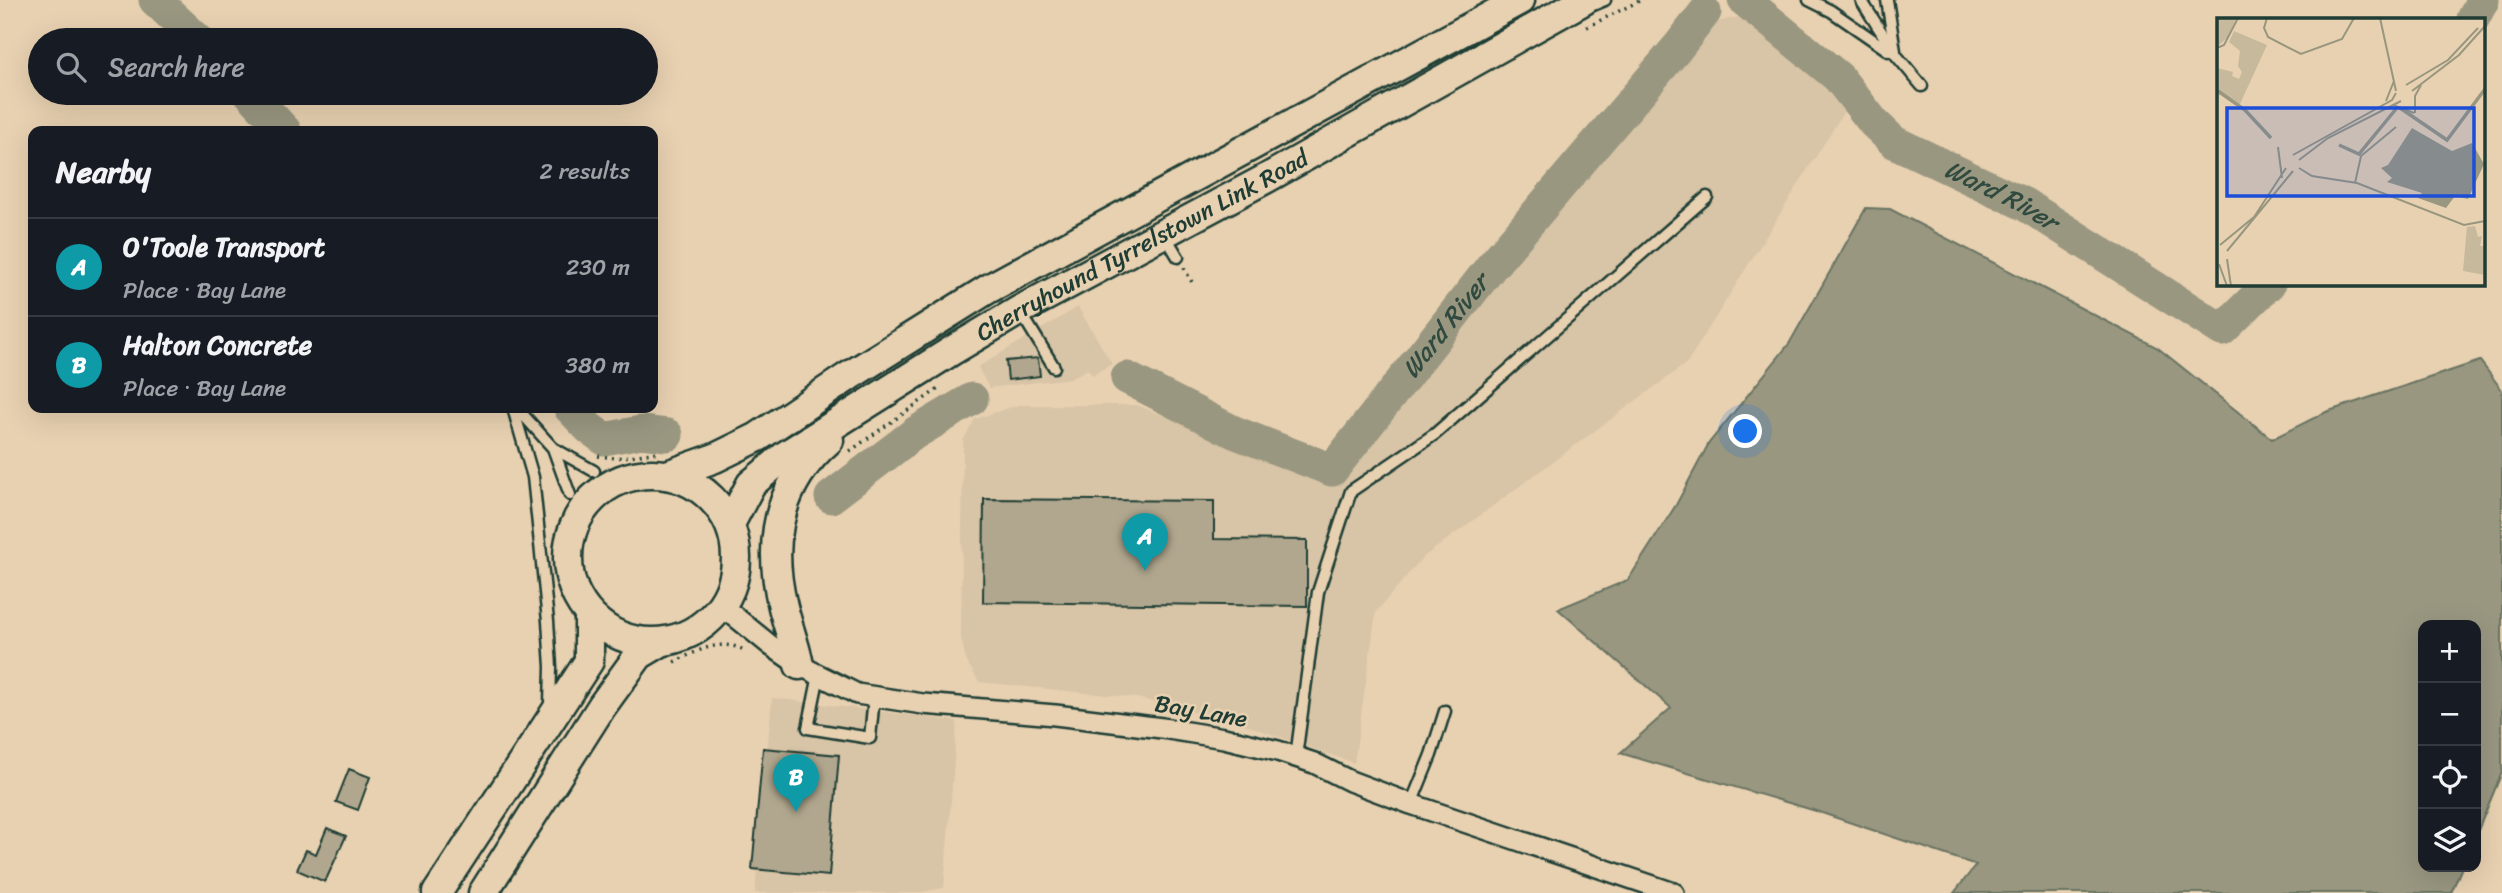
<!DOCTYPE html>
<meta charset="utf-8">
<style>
:root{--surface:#171b24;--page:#20242c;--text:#f1f3f6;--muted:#9ea1a6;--line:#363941;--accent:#0f766e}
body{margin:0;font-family:Sriracha,sans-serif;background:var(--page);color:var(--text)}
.controls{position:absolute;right:21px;bottom:21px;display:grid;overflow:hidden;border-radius:14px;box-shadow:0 7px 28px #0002}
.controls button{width:63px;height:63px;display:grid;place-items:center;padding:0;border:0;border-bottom:2px solid var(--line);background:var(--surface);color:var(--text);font:35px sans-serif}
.you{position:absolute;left:1746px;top:432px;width:24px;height:24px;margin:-18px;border:5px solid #fff;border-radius:50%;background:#1a73e8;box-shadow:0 0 0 10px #1a73e833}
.badge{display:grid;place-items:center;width:46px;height:46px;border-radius:50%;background:var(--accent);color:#fff;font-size:23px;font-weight:700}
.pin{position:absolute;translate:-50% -58px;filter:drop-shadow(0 2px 4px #0008)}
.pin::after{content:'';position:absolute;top:37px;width:24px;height:21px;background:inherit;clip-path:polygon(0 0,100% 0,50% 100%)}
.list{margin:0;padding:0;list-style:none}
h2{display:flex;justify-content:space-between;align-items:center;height:91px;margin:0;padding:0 28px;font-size:30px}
h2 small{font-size:23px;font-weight:400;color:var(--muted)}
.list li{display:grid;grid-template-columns:46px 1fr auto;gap:21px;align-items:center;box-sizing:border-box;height:98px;padding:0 28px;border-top:2px solid var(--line)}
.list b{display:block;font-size:26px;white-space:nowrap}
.list p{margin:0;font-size:23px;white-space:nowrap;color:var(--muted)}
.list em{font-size:23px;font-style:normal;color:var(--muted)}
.icon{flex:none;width:38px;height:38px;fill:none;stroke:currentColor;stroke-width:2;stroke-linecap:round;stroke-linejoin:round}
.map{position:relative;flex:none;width:2502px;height:893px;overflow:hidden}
.search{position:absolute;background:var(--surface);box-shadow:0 7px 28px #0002;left:28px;top:28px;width:630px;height:77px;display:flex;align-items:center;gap:18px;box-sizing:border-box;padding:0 24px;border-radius:38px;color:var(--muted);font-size:26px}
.panel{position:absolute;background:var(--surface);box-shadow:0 7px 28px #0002;left:28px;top:126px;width:630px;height:287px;border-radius:14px}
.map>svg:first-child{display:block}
</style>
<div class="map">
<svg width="2502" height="893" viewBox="0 0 2502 893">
<rect width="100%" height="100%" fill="#e8d1b1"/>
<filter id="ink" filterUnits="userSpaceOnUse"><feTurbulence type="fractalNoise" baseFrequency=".0143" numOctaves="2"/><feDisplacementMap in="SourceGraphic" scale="14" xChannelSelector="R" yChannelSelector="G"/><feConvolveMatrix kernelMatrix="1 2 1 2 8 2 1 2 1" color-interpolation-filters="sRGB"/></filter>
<g filter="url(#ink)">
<path fill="#d8c4a6" d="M1742 16 1823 75 1846 108 1687 363 1422 558 1376 612 1354 763 1243 724 1137 698 979 682 966 660 961 638 963 441 975 419 1018 405H1137L1330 482 1705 25Z
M1078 307 1112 364 1092 375 1088 369 1071 378 989 388 978 367Z
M772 698 957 721 944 888 915 893H755Z"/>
<path fill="#999780" stroke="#687362" stroke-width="2" d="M1866 208 1890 209 2158 348 2272 439 2326 412 2480 361 2502 390V772L2476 835V625H2423V867H2462L2451 893H1954L1976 865 1816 811 1620 753 1671 708 1558 609 1628 580 1676 505 1709 443 1789 344Z"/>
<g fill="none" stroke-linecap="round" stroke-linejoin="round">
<g stroke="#999780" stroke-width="33">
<path d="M155 0 198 40"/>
<path id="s1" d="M1744 0 1838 77 1874 123 1894 142 2024 204 2222 330 2269 284"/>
<path d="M2473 19 2483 0"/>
<path d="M250 93 285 131"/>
<path id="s2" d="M1127 378 1234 432 1332 470 1491 267 1678 47 1705 12"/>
<path d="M570 408 589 428 604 439 641 432 667 435"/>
<path d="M831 497 915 433 972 399"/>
</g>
</g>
<path fill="#b1a78e" stroke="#1f3d34" stroke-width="2" d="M1038 358 1040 376 1008 380 1006 361Z
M984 499 1214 501V539L1307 540V606L983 602Z
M763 748 839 755 829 876 752 869Z
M349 769 370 777 358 810 336 802Z
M327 828 346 836 325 882 297 870 306 850 316 854Z"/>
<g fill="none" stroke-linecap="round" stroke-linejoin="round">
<defs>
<path id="lane" d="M1809 0 1831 11 1889 51
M1861 0 1896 55 1922 86
M1887 0 1895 51
M1586 8 1605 0
M1166 237 1178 257
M1020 311 1054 367
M513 408 533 477 548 621 551 667 550 705
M517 408 553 448
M570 495 553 448 594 471
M819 675 808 728 870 738 874 697
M1296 757 1318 592 1351 491 1435 434 1707 197
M1411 804 1431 755 1445 711"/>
<path id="street" d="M722 606 770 645 799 665 857 694 923 704 1055 715 1162 728 1224 738 1278 751 1314 763 1350 781 1411 804 1674 893"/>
<g id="secondary">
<circle cx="652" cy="558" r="84"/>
<path d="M667 475 715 458 758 437 849 376 988 289 1520 0"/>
<path id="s3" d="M730 524 751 484 786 455 953 350 1020 310 1267 178 1584 0"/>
<path d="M799 665C795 645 788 627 783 607 767 543 777 485 829 440"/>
<path d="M437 893 589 661V615"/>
<path d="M483 893 602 706 639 655 661 642"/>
</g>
</defs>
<use href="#lane" stroke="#1f3d34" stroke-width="15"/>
<use href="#street" stroke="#1f3d34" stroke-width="24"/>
<use href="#secondary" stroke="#1f3d34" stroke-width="33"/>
<path stroke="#1f3d34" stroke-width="3.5" stroke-dasharray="2 5" stroke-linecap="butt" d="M1587 27 1641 0
M1184 268 1193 284
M850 451 941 387
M598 456 615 458 660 452
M674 662C698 651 720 637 746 651"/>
<use href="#lane" stroke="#e8d1b1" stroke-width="10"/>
<use href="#street" stroke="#e8d1b1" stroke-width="19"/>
<use href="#secondary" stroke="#e8d1b1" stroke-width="28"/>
</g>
</g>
<g text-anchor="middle" stroke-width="5" stroke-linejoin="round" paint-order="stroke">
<g font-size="24" fill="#1f3d34" stroke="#e8d1b1">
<text dy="8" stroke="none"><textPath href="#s3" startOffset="504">Cherryhound Tyrrelstown Link Road</textPath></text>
<text transform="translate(1201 711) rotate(10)" y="8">Bay Lane</text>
</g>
<g font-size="26" font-style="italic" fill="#314a3f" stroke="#e8d1b1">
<text dy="9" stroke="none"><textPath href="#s1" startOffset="327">Ward River</textPath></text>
<text dy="9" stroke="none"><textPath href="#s2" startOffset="408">Ward River</textPath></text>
</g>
</g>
<g transform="translate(2217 18)">
<rect width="268" height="268" fill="#e8d1b1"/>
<path d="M0 0H19L12 18 0 29ZM17 13 50 27 22 88 4 75 0 81V50L16 54 15 58 22 61 25 54 21 48 23 33 12 24ZM258 208 261 219 265 218 263 228H268V257L246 253 250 209Z" fill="#c7b99c"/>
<path d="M195 110 235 133 255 125 267 146 251 181 238 178 229 190 201 180 205 175 170 164 175 160 164 150 171 147Z" fill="#999780"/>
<path fill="none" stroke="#999780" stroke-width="3.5" d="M1 73 28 92 54 120M183 90 230 122 268 71M122 127 142 136 179 91"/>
<path fill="none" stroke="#98967f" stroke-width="2" d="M50 0 47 10 51 19 84 36 125 21 137 0M163 0 179 73M0 30 7 27 21 0M189 67 231 42 261 10M195 73 242 37 268 8M169 83 177 63M176 87 197 95M198 95V78L204 67M61 129 65 160M76 137 175 82 179 75M82 142 111 120 184 83M82 150 95 158 140 165 247 207 268 203M138 165 144 138 179 109M3 227 37 199 69 150M10 233 76 153M10 241 14 268M2 246 10 268"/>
<path fill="#1d4ed8" fill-opacity="0.15" stroke="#1d4ed8" stroke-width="3.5" d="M10 90H257V178H10Z"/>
<rect width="268" height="268" fill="none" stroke="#1f3d34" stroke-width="3.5"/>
</g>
</svg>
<div class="controls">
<button>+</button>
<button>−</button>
<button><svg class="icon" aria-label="locate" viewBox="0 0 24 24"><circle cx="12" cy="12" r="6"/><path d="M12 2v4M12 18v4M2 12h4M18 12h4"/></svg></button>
<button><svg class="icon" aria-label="layers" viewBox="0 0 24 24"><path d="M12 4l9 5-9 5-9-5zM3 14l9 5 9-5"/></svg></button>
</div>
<div class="you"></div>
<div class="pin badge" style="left:1145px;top:571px;background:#0f9aa8">A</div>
<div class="pin badge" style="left:796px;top:812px;background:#0f9aa8">B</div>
<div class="search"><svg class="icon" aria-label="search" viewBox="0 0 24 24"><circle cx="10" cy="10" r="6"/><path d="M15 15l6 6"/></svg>Search here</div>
<section class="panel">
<h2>Nearby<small>2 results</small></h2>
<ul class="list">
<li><span class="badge" style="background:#0f9aa8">A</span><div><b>O'Toole Transport</b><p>Place · Bay Lane</p></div><em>230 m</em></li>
<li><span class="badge" style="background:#0f9aa8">B</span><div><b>Halton Concrete</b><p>Place · Bay Lane</p></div><em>380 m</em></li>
</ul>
</section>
</div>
